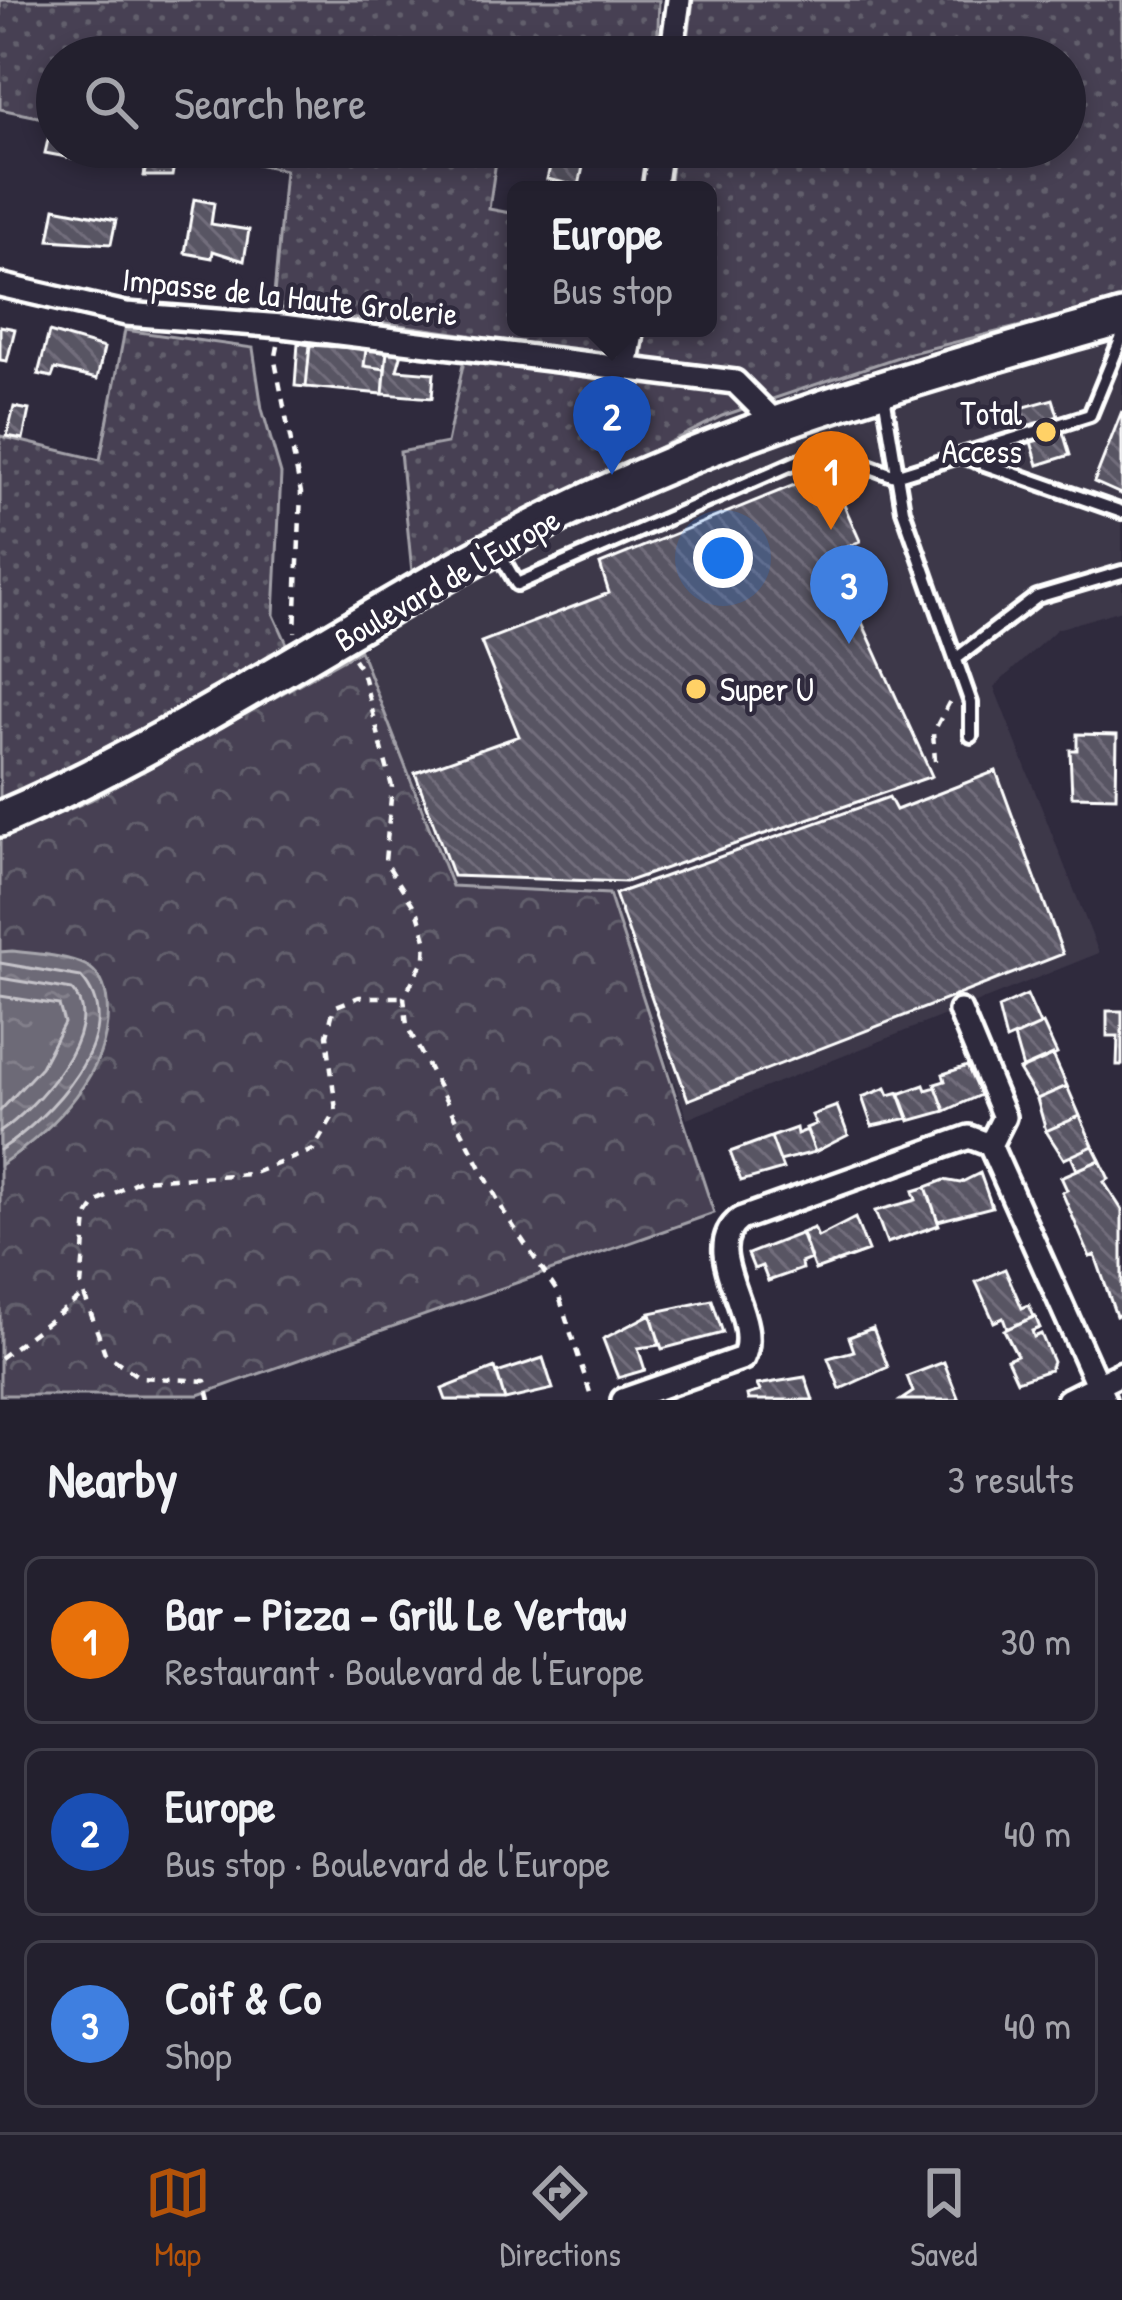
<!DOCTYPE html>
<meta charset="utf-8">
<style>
:root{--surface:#23202e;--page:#2b2836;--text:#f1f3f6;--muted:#a3a3aa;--line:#403e4a;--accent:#b45309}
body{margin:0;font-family:"Patrick Hand",sans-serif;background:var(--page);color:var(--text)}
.you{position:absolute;left:723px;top:558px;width:42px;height:42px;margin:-30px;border:9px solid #fff;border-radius:50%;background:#1a73e8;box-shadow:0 0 0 18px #1a73e833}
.badge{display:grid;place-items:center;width:78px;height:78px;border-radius:50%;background:var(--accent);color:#fff;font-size:39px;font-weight:700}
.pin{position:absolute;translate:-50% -99px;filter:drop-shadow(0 3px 6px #0008)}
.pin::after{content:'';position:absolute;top:63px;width:42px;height:36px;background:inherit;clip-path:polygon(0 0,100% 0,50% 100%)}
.popup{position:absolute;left:507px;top:181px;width:210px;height:156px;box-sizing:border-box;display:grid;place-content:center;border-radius:18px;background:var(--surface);filter:drop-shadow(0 3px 9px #0005);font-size:39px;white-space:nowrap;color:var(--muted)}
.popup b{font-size:45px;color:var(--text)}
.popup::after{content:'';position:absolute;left:50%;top:100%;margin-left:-24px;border:24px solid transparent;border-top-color:var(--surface)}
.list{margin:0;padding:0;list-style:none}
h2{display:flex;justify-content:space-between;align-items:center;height:156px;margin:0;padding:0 48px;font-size:51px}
h2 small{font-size:39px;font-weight:400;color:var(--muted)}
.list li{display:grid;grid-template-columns:78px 1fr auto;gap:36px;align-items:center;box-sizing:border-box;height:168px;margin:0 24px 24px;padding:0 24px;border:3px solid var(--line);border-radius:18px}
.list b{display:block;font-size:45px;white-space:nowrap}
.list p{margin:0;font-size:39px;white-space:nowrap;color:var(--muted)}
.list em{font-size:39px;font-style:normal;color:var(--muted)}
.icon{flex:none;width:66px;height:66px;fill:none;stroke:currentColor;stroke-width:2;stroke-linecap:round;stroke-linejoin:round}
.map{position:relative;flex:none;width:1122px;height:1400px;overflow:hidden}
.search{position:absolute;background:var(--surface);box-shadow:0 6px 18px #0003;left:36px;right:36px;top:36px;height:132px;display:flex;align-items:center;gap:30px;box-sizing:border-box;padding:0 42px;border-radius:66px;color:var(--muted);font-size:45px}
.sheet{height:732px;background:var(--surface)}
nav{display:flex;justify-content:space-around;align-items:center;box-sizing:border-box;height:168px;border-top:3px solid var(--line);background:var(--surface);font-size:33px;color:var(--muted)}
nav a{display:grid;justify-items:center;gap:6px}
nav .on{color:var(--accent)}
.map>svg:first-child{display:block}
</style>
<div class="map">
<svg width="1122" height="1400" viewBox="0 0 1122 1400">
<defs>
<pattern id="grass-dots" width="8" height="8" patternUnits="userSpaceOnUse" patternTransform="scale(3)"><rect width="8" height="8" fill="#464152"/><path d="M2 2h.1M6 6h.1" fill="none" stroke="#625e6c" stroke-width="1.8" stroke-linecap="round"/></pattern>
<pattern id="park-crowns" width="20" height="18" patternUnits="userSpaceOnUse" patternTransform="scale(3)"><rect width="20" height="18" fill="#464152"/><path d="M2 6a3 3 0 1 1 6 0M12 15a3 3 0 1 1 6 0" fill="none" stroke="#625e6c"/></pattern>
<pattern id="water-ripples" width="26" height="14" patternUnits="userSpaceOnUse" patternTransform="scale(3)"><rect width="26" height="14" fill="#6d6a77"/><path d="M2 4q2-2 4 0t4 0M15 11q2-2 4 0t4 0" fill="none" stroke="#83808b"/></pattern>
<pattern id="building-back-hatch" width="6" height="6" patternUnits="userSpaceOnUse" patternTransform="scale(3)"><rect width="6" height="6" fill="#595564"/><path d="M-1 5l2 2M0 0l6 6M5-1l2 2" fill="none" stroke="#726e7b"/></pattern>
</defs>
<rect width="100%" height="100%" fill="#2f2a3d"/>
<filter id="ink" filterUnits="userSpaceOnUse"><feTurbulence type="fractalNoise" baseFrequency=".00833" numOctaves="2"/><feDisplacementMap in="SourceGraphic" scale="24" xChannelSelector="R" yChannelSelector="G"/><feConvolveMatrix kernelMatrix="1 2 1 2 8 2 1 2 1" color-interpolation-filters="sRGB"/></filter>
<g filter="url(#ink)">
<path fill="#3c3749" d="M1122 301V610L1057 629 994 687 1099 953 687 1119 609 894 452 887 360 650 416 614 412 573 722 416 907 354Z"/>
<path fill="url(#grass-dots)" stroke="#a2a0a8" stroke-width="3" d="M0 0H659L657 54 516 33 512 57H57V121L0 109Z
M693 0H1122V301L907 354 722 416 412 572 400 452 447 443 469 335 273 307 285 170 179 147H498L489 209 516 214V328H708V190H669L674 147H1065V57H686Z
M125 330 253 348 262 409 281 474 274 615 303 679 91 800 0 839V436L100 460Z"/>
<path fill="url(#park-crowns)" stroke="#a2a0a8" stroke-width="3" d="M360 650 452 886 609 894 714 1213 199 1395H0V839L91 800Z"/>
<path fill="url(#water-ripples)" stroke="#a7a6ad" stroke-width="3" d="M12 951C34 954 65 955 85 965 100 972 106 988 107 1003 113 1072 54 1129 0 1165V952Z"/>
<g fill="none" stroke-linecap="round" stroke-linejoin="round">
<path stroke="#c5c3c9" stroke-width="3" d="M0 963 81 977C133 1035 47 1119 0 1150
M0 978 72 990C109 1030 33 1110 0 1132
M0 996 59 1005 64 1023 41 1067 0 1111"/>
</g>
<path fill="url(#building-back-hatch)" stroke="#fff" stroke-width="3" d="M51 127 57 129V147H79L77 159 45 153Z
M555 147H587L579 186 547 179Z
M149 148 176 154 172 176H144Z
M194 199 214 203 211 224 249 230 244 261 213 251 212 258 185 253Z
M55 208 116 220 111 244 49 240Z
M0 326 15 329 7 361 0 360Z
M49 332 104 348 97 379 55 369 52 377 38 374Z
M298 343 310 345 306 387 295 386Z
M310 345 366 349 364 366 385 369 383 394 306 387Z
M366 349 387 351 385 369 364 366Z
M387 351 402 353 397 370 434 373 432 398 383 394Z
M1053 399 1070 455 1038 465 1021 408Z
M14 407 29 410 23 439 7 436Z
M1122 411V492L1121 494 1094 482Z
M829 471 860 541 831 554 932 776 626 882 453 876 415 773 519 736 481 642 609 593 600 564Z
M1077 734 1117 735 1116 797 1072 796 1070 750H1077Z
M996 771 1063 954 688 1100 615 894 889 797 896 810Z
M1027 995 1040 1025 1006 1040 998 1008Z
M1107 1011H1122V1065H1117L1118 1036H1107Z
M1043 1024 1057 1054 1023 1069 1014 1037Z
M1053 1055 1067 1086 1037 1099 1019 1070Z
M967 1066 980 1095 945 1111 935 1084 945 1081 943 1074Z
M924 1085 926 1090 936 1087 945 1111 909 1121 899 1094Z
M1067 1086 1080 1116 1046 1131 1037 1099Z
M886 1088 889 1095 899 1092 909 1118 872 1126 862 1097Z
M837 1106 848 1135 815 1152 806 1128 816 1124 812 1115Z
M1080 1116 1093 1146 1064 1159 1046 1131Z
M796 1128 797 1134 807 1130 815 1152 780 1161 771 1137Z
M771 1137 783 1169 741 1181 730 1152Z
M1093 1146 1100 1160 1077 1170 1071 1156Z
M1100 1160 1109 1179 1104 1182 1122 1210V1314L1116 1316 1095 1255 1090 1257 1062 1192 1067 1190 1061 1177Z
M980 1173 992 1207 938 1221 926 1187 944 1180 960 1183Z
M926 1187 939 1225 887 1243 875 1211 916 1200 913 1191Z
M855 1218 868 1251 815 1270 801 1233 814 1228 818 1237Z
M802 1233 811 1259 801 1263 802 1269 768 1281 762 1266 754 1269 748 1254Z
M1005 1269 1022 1308 1029 1305 1034 1317 1007 1329 1003 1318 994 1322 976 1282Z
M712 1300 723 1333 662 1349 650 1313Z
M651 1314 660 1345 638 1348 645 1370 618 1378 603 1339Z
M1035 1316 1040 1328 1032 1331 1034 1337 1041 1334 1053 1362 1050 1370 1017 1381 1007 1359 1017 1355 1004 1330Z
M873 1328 888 1367 840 1389 828 1358 854 1351 849 1337Z
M543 1358 553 1389 505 1400 497 1373Z
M944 1362 959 1400H901L913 1392 907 1376Z
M495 1368 505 1400H446L442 1389Z
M805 1377 813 1400H748L747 1395 760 1391 757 1385Z"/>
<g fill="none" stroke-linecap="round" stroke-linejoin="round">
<defs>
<path id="lane" d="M884 395 903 510 971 703V736
M962 456 1122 512
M499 553 517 584 817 453H833L895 476 1090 415 1122 337
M957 658 1037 597 1122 572"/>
<path id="street" d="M671 57 679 0
M654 190 660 147
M0 285 126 314 282 326 735 382 773 420
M626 367 633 328
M960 1011 1004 1117 990 1145 1104 1400
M623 1400 743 1358C764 1316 696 1252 740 1219L969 1137 990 1145
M1068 1400 1122 1373"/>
<path id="secondary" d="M0 819C198 734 373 605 566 511 749 422 928 374 1122 318"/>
</defs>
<use href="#lane" stroke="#fff" stroke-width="20"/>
<use href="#street" stroke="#fff" stroke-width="30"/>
<use href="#secondary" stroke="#fff" stroke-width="42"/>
<path stroke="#fff" stroke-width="4.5" stroke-dasharray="9 9" stroke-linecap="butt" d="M278 346 275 361 301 493 295 632
M354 659 362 671 392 787 385 861 418 913 426 939 425 957 404 997 407 1026 505 1214 558 1293 592 1399
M935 761 933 733 950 701
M0 1358 82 1296
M210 1400 205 1381 139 1377 105 1353 81 1286 87 1217 97 1202 140 1180 251 1174 313 1150 336 1111 327 1035 334 1007 359 997H403"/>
<use href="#lane" stroke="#2f2a3d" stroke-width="10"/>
<use href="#street" stroke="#2f2a3d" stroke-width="21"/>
<use href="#secondary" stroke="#2f2a3d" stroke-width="33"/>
</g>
</g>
<g fill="#ffd166" stroke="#2f2a3d" stroke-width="4.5">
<circle cx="1046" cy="432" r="12"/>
<circle cx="696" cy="689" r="12"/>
</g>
<g text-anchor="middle" stroke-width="9" stroke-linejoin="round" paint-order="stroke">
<g font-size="33" fill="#fff" stroke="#2f2a3d">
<text transform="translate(290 296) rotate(6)" y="12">Impasse de la Haute Grolerie</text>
<text transform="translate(447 579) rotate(-30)" y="12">Boulevard de l'Europe</text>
</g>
<g font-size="33" fill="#fff" stroke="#2f2a3d" text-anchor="end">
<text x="1022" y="425">Total<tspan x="1022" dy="38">Access</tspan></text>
<text x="720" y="701" text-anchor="start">Super U</text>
</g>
</g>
</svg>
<div class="you"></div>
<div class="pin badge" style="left:831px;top:530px;background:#e8710a">1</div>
<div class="pin badge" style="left:612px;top:475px;background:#1a4fb4">2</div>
<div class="popup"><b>Europe</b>Bus stop</div>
<div class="pin badge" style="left:849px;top:644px;background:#3f7fe0">3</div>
<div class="search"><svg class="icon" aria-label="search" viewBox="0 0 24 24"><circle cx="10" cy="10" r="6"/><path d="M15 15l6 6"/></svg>Search here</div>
</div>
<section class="sheet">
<h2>Nearby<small>3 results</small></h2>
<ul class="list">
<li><span class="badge" style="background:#e8710a">1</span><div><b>Bar - Pizza - Grill Le Vertaw</b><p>Restaurant · Boulevard de l'Europe</p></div><em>30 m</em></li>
<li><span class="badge" style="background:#1a4fb4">2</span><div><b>Europe</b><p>Bus stop · Boulevard de l'Europe</p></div><em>40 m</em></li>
<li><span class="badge" style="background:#3f7fe0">3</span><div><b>Coif &amp; Co</b><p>Shop</p></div><em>40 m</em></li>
</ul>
</section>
<nav>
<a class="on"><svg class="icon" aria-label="map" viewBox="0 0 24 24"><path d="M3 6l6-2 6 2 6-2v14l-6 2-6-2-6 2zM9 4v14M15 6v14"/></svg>Map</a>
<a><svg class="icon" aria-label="directions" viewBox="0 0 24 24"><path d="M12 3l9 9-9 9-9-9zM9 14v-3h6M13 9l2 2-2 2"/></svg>Directions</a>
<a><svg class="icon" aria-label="saved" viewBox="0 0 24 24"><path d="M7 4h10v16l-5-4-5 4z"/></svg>Saved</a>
</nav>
